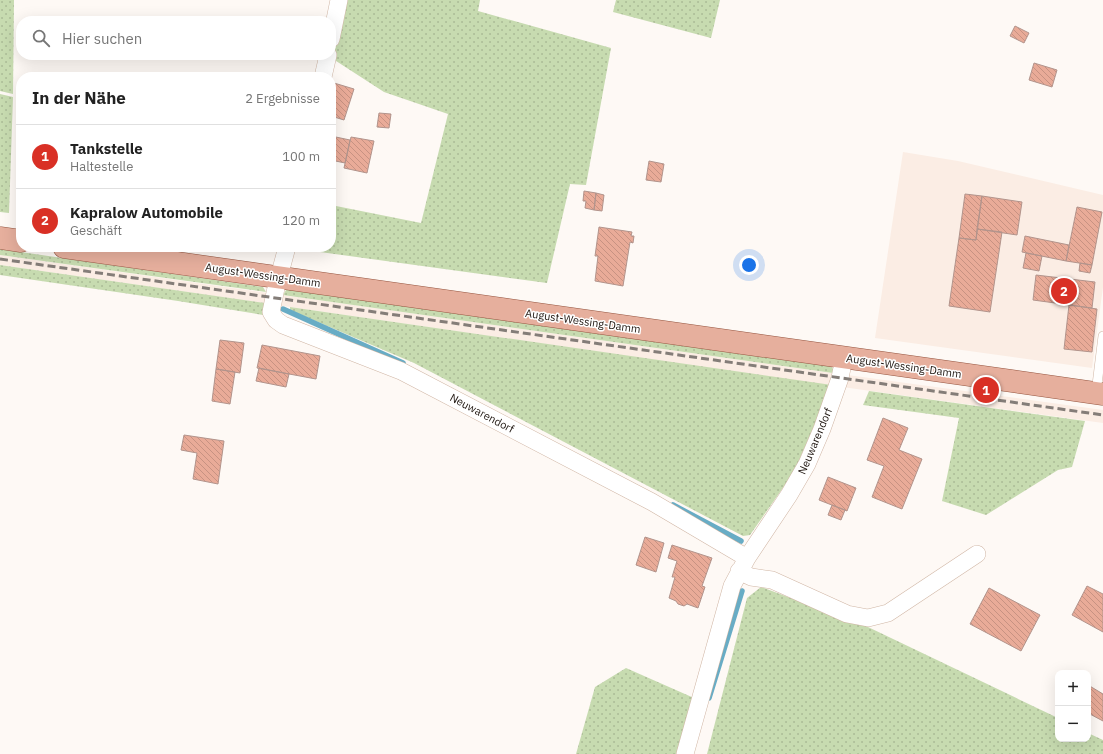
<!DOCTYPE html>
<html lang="de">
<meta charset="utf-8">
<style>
:root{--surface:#fff;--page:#f6f6f6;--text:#222;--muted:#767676;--line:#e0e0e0;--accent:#d93025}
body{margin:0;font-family:"IBM Plex Sans",sans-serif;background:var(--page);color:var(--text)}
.controls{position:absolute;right:12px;bottom:12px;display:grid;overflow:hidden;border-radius:8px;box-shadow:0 4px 16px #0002}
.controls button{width:36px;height:36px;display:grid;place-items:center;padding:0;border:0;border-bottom:1px solid var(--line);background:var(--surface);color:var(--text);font:20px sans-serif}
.you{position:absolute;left:749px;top:265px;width:14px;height:14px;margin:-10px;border:3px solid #fff;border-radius:50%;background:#1a73e8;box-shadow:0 0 0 6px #1a73e833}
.badge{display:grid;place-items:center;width:26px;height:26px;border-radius:50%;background:var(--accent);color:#fff;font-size:13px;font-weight:700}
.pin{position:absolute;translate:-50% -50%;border:2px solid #fff;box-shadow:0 1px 4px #0006}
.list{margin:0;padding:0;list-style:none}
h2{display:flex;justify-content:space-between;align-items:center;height:52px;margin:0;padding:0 16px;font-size:17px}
h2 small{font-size:13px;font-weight:400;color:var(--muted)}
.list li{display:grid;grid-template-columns:26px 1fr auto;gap:12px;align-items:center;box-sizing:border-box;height:64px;padding:0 16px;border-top:1px solid var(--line)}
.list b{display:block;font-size:15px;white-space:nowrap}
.list p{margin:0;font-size:13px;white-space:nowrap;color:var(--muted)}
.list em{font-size:13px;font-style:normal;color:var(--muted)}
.icon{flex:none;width:22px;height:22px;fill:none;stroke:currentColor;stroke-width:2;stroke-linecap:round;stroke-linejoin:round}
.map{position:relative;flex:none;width:1103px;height:754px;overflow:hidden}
.search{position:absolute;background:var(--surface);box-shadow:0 4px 16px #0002;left:16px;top:16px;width:320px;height:44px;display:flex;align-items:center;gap:10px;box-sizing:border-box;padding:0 14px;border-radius:16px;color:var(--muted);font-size:15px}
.panel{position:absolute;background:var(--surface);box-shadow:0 4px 16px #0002;left:16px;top:72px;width:320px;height:180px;border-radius:16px}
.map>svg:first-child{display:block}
</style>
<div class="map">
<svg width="1103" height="754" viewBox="0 0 1103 754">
<defs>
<pattern id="grass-dots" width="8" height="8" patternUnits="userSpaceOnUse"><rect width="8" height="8" fill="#c7dbb0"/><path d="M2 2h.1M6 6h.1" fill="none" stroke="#aabb96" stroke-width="1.8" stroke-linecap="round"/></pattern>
<pattern id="building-back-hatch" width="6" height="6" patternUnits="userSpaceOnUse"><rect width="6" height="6" fill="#e9ab98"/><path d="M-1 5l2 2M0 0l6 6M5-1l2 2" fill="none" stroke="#c79282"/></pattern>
</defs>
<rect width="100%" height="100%" fill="#fef9f5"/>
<path fill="#fbede4" d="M903 152 958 161 1103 195V287L1092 368 875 338Z
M0 255 833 373 1103 410V423L842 387 0 265Z"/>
<path fill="url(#grass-dots)" d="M0 0H14L13 94 0 91Z
M345 0H480L478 11 611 48 586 185 570 184 547 283 298 249 299 247H331V205L421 223 448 114 384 92 333 59Z
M616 0H720L711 38 613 12Z
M0 94 13 97 9 213 0 212Z
M0 249 263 287 266 292 0 255Z
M0 265 265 303 263 315 178 301 0 275Z
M290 289 831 366 833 369V373L283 295 286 290Z
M290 307 832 385 794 472 750 535 743 536 414 363 290 310Z
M869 391 1085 421 1072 467 1058 470 986 515 942 501 959 418 863 405Z
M761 587 868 627 1058 718V739H1088V733L1103 740V754H707L747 598Z
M626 668 694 698 678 754H576L595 687Z"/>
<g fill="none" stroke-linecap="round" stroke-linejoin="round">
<path stroke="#68acc5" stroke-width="5.5" d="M283 309 403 363
M673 505 741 541
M709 698 742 591"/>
</g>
<path fill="url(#building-back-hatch)" stroke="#b2948c" d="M1015 26 1029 33 1024 43 1010 36Z
M1034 63 1057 70 1052 87 1029 80Z
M334 83 354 89 344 120 331 116V91Z
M379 113 391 114 389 128 377 127Z
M331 136 350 140 345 163 331 160Z
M351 137 374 141 367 173 344 168Z
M649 161 664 164 661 182 646 180Z
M584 191 596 193 594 210 585 208 586 201H583Z
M596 193 604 195 602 211 594 210Z
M965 194 982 196 976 240 959 238Z
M982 196 1022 202 1017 235 977 229Z
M1077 207 1102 212 1092 265 1066 261Z
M599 227 632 232 631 236H634L633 243 630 242 623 286 595 281 598 256H595Z
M977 229 1002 232 990 312 949 306 959 238 976 240Z
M1025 236 1069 245 1066 261 1022 252Z
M1026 253 1042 256 1039 271 1023 268Z
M1080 263 1092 265 1090 273 1079 271Z
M1036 275 1095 282 1092 308 1033 300Z
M1069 305 1097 309 1092 352 1064 349Z
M220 340 244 343 240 373 216 369Z
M262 345 320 356 316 379 257 368Z
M259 368 289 374 286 387 256 381Z
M216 369 235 372 230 404 212 401Z
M883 418 908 428 899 450 922 459 902 509 872 497 884 466 867 460Z
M184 435 224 441 218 484 193 479 197 453 181 450Z
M828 477 856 488 847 511 819 500Z
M832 505 845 510 841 520 828 515Z
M645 537 664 543 656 572 636 565Z
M672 545 712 558 702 586 705 587 698 608 687 604 684 606 678 604 676 601 669 598 675 577H672L677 561 668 558Z
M1087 586 1103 594V632L1072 615Z
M989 588 1040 615 1021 651 970 624Z
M1088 685 1103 694V721L1088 713Z"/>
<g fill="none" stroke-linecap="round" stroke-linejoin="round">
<defs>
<path id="lane" d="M1096 393 1103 336"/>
<path id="street" d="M331 39 339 0
M323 77 328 55
M287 247 276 288 271 312 276 320 283 325 401 371 652 502 747 558
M739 571 751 577 772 580 847 614 868 618 888 613 977 554
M685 754 732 586 747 558 789 495 807 464 822 429 840 378 844 358"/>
<path id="primary" d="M0 238 21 241
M64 247 1103 394"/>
</defs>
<use href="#lane" stroke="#d0b6a5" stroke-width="10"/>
<use href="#street" stroke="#d0b6a5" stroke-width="18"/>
<use href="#primary" stroke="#955641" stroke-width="23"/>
<use href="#lane" stroke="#fff" stroke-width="9"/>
<use href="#street" stroke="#fff" stroke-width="17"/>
<use href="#primary" stroke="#e6af9d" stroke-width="22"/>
<path stroke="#847d78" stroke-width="3" stroke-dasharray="8 4" stroke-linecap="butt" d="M0 259 1103 415"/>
</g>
<g text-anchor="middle" stroke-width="3" stroke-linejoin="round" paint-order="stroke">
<g font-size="11" fill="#1d140e" stroke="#fff">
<text transform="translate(263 275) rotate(8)" y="4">August-Wessing-Damm</text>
<text transform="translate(583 321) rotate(8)" y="4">August-Wessing-Damm</text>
<text transform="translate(904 366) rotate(8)" y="4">August-Wessing-Damm</text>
<text transform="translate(482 413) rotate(28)" y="4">Neuwarendorf</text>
<text transform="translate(815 441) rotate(-67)" y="4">Neuwarendorf</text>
</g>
</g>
</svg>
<div class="controls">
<button>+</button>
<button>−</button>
</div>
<div class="you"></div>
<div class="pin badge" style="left:986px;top:390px">1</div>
<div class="pin badge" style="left:1064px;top:291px">2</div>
<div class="search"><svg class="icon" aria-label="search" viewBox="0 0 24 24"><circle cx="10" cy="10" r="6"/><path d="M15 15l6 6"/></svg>Hier suchen</div>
<section class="panel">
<h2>In der Nähe<small>2 Ergebnisse</small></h2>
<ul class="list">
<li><span class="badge">1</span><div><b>Tankstelle</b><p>Haltestelle</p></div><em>100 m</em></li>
<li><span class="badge">2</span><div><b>Kapralow Automobile</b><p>Geschäft</p></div><em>120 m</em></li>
</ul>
</section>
</div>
